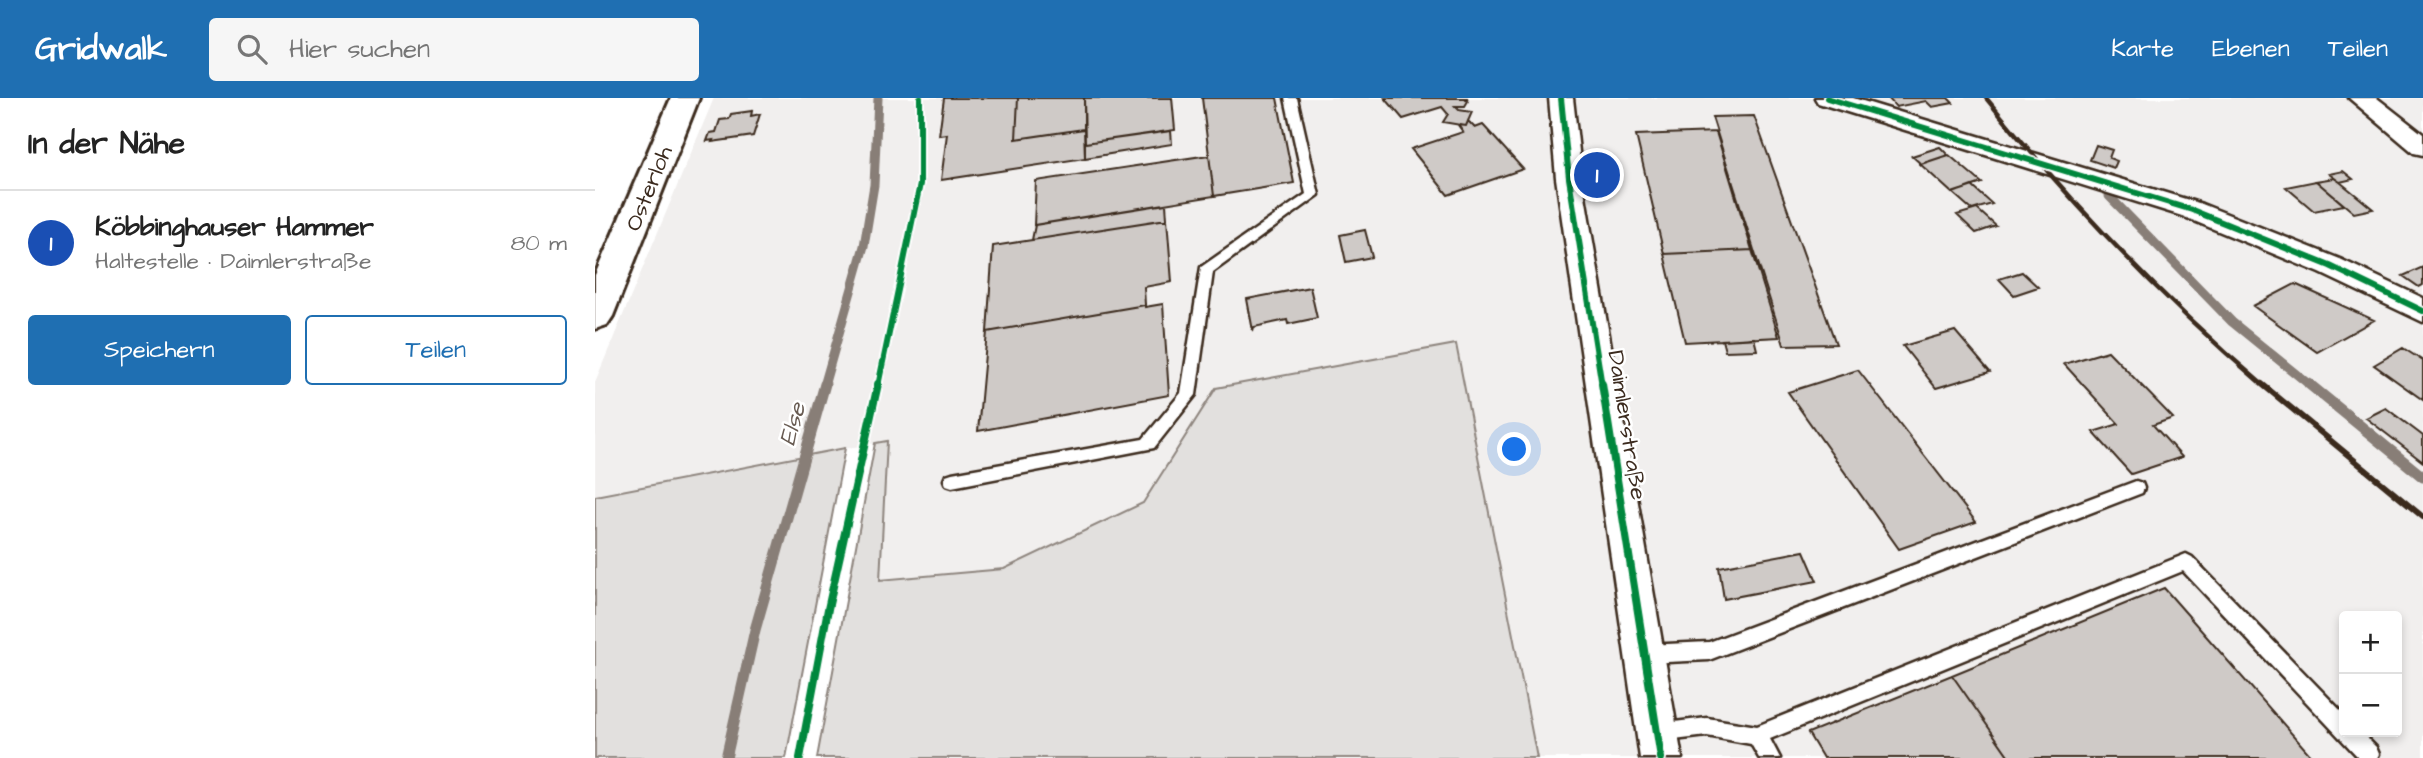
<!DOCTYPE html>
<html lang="de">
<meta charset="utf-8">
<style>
:root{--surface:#fff;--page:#f6f6f6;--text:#222;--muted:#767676;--line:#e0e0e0;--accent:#1f6fb2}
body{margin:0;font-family:"Architects Daughter",sans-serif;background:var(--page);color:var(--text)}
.controls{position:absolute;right:21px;bottom:21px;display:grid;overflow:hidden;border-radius:7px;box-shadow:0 4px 10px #0003}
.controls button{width:63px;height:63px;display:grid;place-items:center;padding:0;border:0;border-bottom:2px solid var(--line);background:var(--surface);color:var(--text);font:35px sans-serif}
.you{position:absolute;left:920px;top:352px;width:24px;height:24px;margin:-18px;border:5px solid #fff;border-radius:50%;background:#1a73e8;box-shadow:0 0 0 10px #1a73e833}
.badge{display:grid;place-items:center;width:46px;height:46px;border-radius:50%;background:var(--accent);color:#fff;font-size:23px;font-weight:700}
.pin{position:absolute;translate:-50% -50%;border:4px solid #fff;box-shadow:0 2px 7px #0006}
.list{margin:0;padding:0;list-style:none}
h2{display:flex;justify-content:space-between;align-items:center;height:91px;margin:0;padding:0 28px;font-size:30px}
h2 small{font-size:23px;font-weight:400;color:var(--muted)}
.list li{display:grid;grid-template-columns:46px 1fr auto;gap:21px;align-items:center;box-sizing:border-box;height:105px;padding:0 28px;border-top:2px solid var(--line)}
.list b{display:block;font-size:26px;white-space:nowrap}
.list p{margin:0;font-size:23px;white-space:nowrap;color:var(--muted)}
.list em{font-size:23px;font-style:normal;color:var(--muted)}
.actions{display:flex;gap:14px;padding:21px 28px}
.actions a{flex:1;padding:16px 0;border:2px solid var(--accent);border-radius:7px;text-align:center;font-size:24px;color:var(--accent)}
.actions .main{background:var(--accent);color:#fff}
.icon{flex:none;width:38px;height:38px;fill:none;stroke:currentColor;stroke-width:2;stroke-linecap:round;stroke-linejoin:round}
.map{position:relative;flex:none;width:1828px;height:660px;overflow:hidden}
header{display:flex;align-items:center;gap:42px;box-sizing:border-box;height:98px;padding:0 35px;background:var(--accent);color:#fff}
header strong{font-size:33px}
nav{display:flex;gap:38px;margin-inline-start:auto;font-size:24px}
.search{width:490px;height:63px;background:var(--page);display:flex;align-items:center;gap:18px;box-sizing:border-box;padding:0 24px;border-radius:7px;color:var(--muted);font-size:26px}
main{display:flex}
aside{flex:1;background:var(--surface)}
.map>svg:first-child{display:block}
</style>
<header>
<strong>Gridwalk</strong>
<div class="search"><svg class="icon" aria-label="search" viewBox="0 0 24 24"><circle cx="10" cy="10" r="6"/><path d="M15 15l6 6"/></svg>Hier suchen</div>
<nav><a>Karte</a><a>Ebenen</a><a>Teilen</a></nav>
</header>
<main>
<aside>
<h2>In der Nähe<small></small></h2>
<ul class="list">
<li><span class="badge" style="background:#1a4fb4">1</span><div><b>Köbbinghauser Hammer</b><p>Haltestelle · Daimlerstraße</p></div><em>80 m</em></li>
</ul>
<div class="actions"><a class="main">Speichern</a><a>Teilen</a></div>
</aside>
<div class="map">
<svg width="1828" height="660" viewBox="0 0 1828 660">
<rect width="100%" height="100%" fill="#fff"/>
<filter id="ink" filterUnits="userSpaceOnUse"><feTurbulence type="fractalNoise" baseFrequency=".0143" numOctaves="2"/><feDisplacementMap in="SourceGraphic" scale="14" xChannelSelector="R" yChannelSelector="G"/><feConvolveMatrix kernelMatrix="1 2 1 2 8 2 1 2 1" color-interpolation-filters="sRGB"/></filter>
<g filter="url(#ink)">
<path fill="#f1efee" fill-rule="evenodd" d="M119 0H1828V660H942L860 246 621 290 548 405 409 471 284 482 291 343 0 398V284ZM1749 518H1802V634H1749Z"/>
<path fill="#e2e0de" stroke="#8e857e" stroke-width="2" d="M861 246 942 660H222L280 345 292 343 285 482 409 471 548 405 621 290Z
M250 350 191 660H0V398Z"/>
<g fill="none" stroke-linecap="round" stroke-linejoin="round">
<path stroke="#887e77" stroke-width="9" d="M1514 98 1637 224 1716 288
M229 288 269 148 279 87 283 0"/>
<path stroke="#887e77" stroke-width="11" d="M1714 286 1828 379
M131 660 160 532 230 286"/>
</g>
<path fill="#cfcac7" stroke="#3b2a1e" stroke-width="2" d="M349 0H423L421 41 489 31 490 60 346 82 352 36 344 37Z
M423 0H489V31L421 41Z
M489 0H577L580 32 490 45Z
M607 0H682L699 85 619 98Z
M790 0H873L871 1 873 3 870 8H860L864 12 877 14 871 28 848 24 853 16 847 9 808 21Z
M1293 0H1353L1358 5 1337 9 1331 3 1301 9Z
M157 13 156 18 165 16 158 38 117 44 118 42 112 43 115 35 121 34 125 22 134 21 136 16Z
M1159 18 1241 246 1189 247 1117 19Z
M873 23 880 30 888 27 928 71 853 97 816 51 868 34 863 27 871 28Z
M576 33 577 46 490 60V45Z
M1121 34 1157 152 1069 156 1041 37Z
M1501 47 1517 52 1514 60 1522 63 1519 70 1495 62Z
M1345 49 1353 57 1326 66 1317 58Z
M614 57 619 98 439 127 441 83Z
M1354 57 1387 85 1357 95 1325 66Z
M1748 73 1758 81 1745 84 1734 76Z
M1739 80 1745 84 1778 111 1759 115 1721 83Z
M1721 83 1749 107 1719 113 1691 89Z
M1377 88 1397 106 1377 112 1358 95Z
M571 106 572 121 437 142 440 127Z
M1382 111 1401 128 1381 135 1362 117Z
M572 121 577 184 549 189 550 207 392 234 398 148Z
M770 132 777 159 751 164 745 137Z
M1157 152 1184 239 1090 244 1069 156Z
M1828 169V187L1824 189 1808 178Z
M1427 174 1443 189 1419 197 1404 181Z
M1700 186 1779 222 1722 254 1658 208Z
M715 189 722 220 693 226 692 222 659 229 658 233 652 201Z
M568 206 574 297 383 333 392 234 550 207V209Z
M1360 233 1395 274 1341 290 1308 248Z
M1159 240 1162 252 1130 253 1127 242Z
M1808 250 1828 263V302L1779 267Z
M1513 253 1578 320 1558 327 1587 359 1536 376 1498 334 1524 326 1469 266Z
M1263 272 1381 424 1304 451 1193 294Z
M1791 310 1828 338V364L1771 320Z
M1209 453 1222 483 1129 501 1124 469Z
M1569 490 1718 660H1415L1357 577Z
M1357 577 1415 660H1228L1213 635Z"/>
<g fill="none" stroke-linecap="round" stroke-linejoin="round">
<defs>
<path id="service" d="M690 0H702L724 97 618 174 601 297 559 350 357 389 351 387 349 382 351 377 357 375 548 341 586 295 606 169 711 96Z
M1541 383 1547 385 1549 390 1547 395 1114 562 1051 565 1044 562 1042 556 1044 550 1051 547 1114 544Z
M1591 456 1597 459 1749 616V634H1766L1781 649 1784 656 1782 660H1764L1588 473 1175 641 1185 660H1164L1156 646 1112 638 1063 644 1056 642 1053 635 1056 628 1063 626 1112 620 1162 628Z"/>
<path id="minor" d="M954 0H978L987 80 1087 660H1045L961 80Z
M1220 0H1258L1607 106 1745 161 1828 200V224L1725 175 1587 118 1223 5Z
M1754 0H1782L1828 36V57L1819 55Z"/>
<path id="secondary" d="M76 0H104L18 218 12 227 0 231V177Z"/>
</defs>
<use href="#service" stroke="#3b2a1e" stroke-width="5"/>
<use href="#minor" stroke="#3b2a1e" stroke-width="5"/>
<use href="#secondary" stroke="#3b2a1e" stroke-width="6"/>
<use href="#service" fill="#fff" fill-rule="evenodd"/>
<use href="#minor" fill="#fff" fill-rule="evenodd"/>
<use href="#secondary" fill="#fff" fill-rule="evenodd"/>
<path stroke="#3b2a1e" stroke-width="4.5" d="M1391 0C1475 104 1567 201 1669 288"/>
<path stroke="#3b2a1e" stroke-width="6" d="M1667 286 1828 419"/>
<defs>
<path id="cycleway-far1" d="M966 0 974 80 1007 288
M1232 0 1597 112 1735 168 1828 213
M283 288 325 86V0"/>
<path id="cycleway" d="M1007 286 1066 660
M205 660 233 511 283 286"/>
</defs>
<use href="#cycleway-far1" stroke="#fff" stroke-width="10"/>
<use href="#cycleway" stroke="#fff" stroke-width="12"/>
<use href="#cycleway-far1" stroke="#00873e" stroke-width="6"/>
<use href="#cycleway" stroke="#00873e" stroke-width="8"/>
</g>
</g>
<g text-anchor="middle" stroke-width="5" stroke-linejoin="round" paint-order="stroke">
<g font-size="23" fill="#3b2a1e" stroke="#fff">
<text transform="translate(53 90) rotate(-68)" y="8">Osterloh</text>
<text transform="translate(1033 327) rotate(81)" y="8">Daimlerstraße</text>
</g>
<g font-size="24" font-style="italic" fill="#685b52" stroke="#fff">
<text transform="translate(197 326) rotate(-74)" y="8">Else</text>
</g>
</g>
</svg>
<div class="controls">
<button>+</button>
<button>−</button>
</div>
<div class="you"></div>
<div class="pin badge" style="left:1002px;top:77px;background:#1a4fb4">1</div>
</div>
</main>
